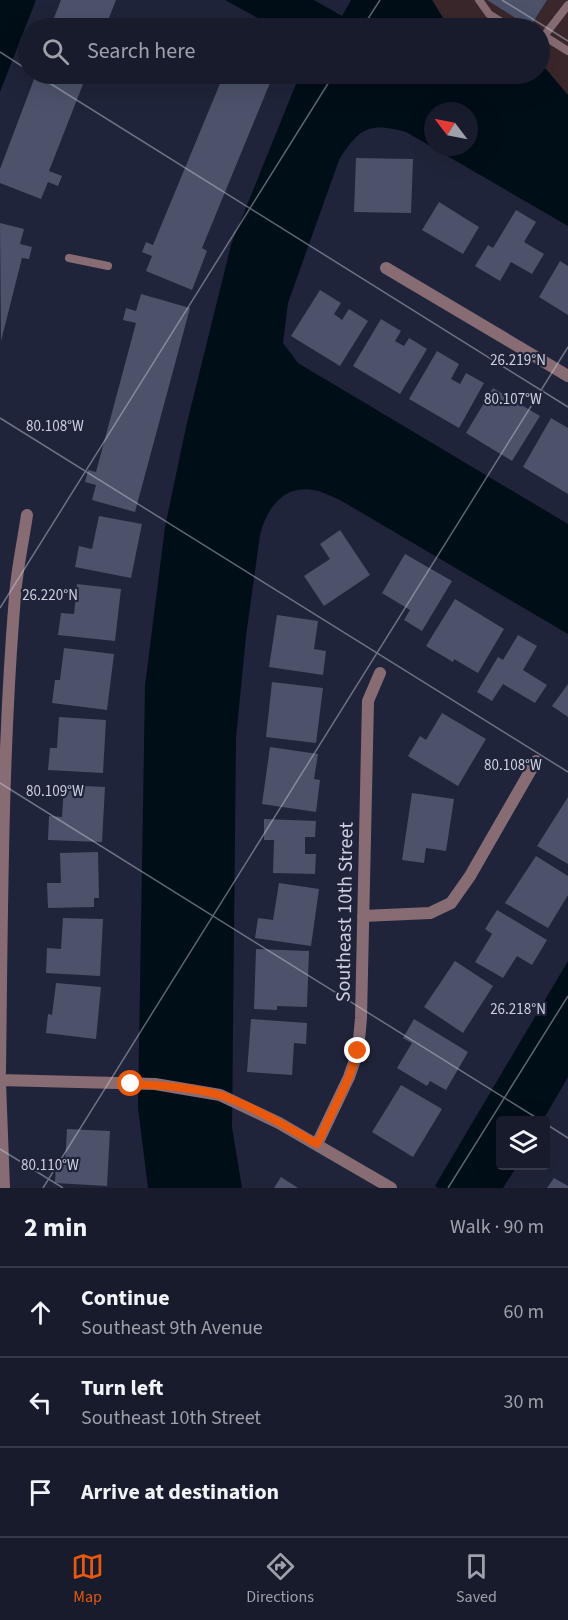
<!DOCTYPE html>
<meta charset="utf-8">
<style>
:root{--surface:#171b2c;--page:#242838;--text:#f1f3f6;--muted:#9ea1a9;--line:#363948;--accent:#ea580c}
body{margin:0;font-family:"Source Sans 3",sans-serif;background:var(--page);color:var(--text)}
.controls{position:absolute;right:18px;bottom:18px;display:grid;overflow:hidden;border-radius:6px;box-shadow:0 6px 24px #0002}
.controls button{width:54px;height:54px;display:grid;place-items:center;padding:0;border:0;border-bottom:2px solid var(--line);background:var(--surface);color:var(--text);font:30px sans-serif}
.compass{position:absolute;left:424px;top:102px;width:54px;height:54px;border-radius:50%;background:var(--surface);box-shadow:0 6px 24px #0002;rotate:302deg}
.stop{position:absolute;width:18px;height:18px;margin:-14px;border:4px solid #ea580c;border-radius:50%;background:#fff}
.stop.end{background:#ea580c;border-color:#fff;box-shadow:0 2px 6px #0008}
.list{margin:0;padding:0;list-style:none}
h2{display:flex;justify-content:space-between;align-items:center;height:78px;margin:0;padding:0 24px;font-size:26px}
h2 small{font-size:20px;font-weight:400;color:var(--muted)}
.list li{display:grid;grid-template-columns:39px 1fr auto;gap:18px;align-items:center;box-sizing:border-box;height:90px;padding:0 24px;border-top:2px solid var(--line)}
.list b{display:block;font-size:22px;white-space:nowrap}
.list p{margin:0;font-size:20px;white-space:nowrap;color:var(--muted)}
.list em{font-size:20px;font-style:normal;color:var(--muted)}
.icon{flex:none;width:33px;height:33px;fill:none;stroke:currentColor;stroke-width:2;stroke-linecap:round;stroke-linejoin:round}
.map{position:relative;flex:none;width:568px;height:1188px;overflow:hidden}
.search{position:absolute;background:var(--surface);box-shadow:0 6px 24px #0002;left:18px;right:18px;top:18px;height:66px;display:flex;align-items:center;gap:15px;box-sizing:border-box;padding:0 21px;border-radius:33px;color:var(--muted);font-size:22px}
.sheet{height:348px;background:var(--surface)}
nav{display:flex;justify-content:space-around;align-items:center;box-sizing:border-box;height:84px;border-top:2px solid var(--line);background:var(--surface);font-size:16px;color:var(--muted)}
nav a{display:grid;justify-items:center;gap:3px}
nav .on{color:var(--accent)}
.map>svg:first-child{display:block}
</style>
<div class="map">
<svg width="568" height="1188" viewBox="0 0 568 1188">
<rect width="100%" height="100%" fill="#1f243a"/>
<path fill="#3a272b" d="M432 0H568V95L546 69 540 66V28H459L446 23Z"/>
<path fill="#000e17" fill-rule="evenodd" d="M0 0H36L0 92Z
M225 0H314L342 16 351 0H432L446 23 459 28H276Z
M540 66 546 69 568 95V226L406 132C369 122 359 128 339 160L288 303 283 343 298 363 568 524V634L340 500C333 497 325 493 318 491 285 482 267 507 260 535L246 636 236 738 232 1127 242 1188H148L138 1108 145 686 165 527 186 427 231 245 300 74H540ZM433 111H469V147H433Z
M568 961V1077L543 1120H500V1166H517L503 1188H438L435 1186Z"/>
<path fill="#4b526a" d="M61 0H116L105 28H50Z
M487 0H547L530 27Z
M36 74H87L49 171 62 176 58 186 48 182 41 199 0 183V169Z
M224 74H269L268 76 272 78 202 248 207 251 192 290 146 271 152 256 142 252 146 242 153 245Z
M356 158 413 159 411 213 354 212Z
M439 202 479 227 463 254 422 230Z
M516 210 536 222 524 242 544 254 532 274 511 262 500 281 475 266 488 245 493 248Z
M0 223 24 229 20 244 32 247 29 259 22 258 1 341Z
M560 261 568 266V315L539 297Z
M320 290 341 303 334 314 342 320 349 309 368 321 340 366 291 336Z
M141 294 190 308 135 512 92 500 96 485 85 482 88 470 96 472 136 323 123 320 126 308 136 311Z
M381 319 401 331 395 341 404 346 409 338 427 349 400 394 353 366Z
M437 351 459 364 451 379 460 384 466 373 484 383 459 428 409 399Z
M493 388 540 416 512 461 466 433Z
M551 418 568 428V494L523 467Z
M99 516 142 524 131 578 75 567 79 546 92 549Z
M340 530 370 575 324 606 304 576 330 559 320 544Z
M405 554 452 581 422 631 404 620 410 610 382 593Z
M77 584 121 589 115 641 58 635 61 613 74 614Z
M455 599 504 629 478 673 454 659 453 662 426 646Z
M277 615 318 621 314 649 326 651 323 675 269 667Z
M518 635 537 646 523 670 547 685 535 703 503 684 492 701 477 692 498 657 503 660Z
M64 648 114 654 107 710 52 703 55 680H60Z
M272 682 323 688 316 743 266 737Z
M568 684V717L552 706Z
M442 713 486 739 458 786 408 756 420 736 426 740Z
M59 717 106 720 103 773 48 770 50 748H57Z
M270 747 318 754 314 779 320 780 316 812 262 804Z
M64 785 105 787 102 842 48 840 49 816 62 817Z
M412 793 454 799 446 851 426 848 424 863 402 860Z
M568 797V864L537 846Z
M264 819 316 821 315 837H305V854H316L315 874 273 873 274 840H264Z
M98 852 99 898H94V907L48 908 47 883H61L60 853Z
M536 856 568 876V895L548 928 505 903Z
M279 883 319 889 311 946 255 938 258 918 273 920Z
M497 910 547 940 532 965 517 956 503 978 475 962 492 934 485 929Z
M63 918 103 919 100 976 46 973 47 948 61 949Z
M256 949 309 951 307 1007 277 1006V1010L254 1009Z
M455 961 493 986 463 1033 424 1007Z
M56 983 101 987 96 1039 46 1033 48 1014 52 1015Z
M251 1019 307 1023 306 1044 294 1043 292 1075 247 1072Z
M414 1019 468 1052 446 1090 430 1081 427 1086 397 1068 412 1043 403 1038Z
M401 1085 442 1109 413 1157 372 1132Z
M67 1129 110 1131 107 1186 55 1183 56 1163H65Z
M281 1177 298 1188H274Z
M554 1178 568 1186V1188H547Z"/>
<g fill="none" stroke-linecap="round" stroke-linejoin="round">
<path stroke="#876c73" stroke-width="8" d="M479 0 489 14 511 28
M540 35 544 36 568 5
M544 36 568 51
M69 258 108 266"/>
<path stroke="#876c73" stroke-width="12" d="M386 268 568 376
M363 916 430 913 451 903 470 876 536 761
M0 1072C2 914 2 754 15 596 17 569 23 542 27 515
M0 1080 155 1084 220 1095 279 1123 391 1188
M0 1082 4 1188
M317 1144 349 1077 358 1051 361 1018 368 701 380 673"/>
</g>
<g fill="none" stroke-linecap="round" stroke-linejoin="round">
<path stroke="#ea580c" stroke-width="8" d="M131 1084C161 1085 194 1087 223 1096 256 1108 287 1127 317 1144L349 1077 358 1051"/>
</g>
<path fill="none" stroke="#cdd1e0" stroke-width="1.5" stroke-opacity="0.45" d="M502 0 568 41M362 28 380 0M0 52 28 70M35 74 568 407M0 418 568 772M0 608 334 74M0 783 540 1120M546 1124 568 1138M0 1149 63 1188M43 1188 568 347M448 1188 568 996"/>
<g text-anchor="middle" stroke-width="4.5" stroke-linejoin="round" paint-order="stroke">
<g font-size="20" fill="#cdd1e0" stroke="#1f243a">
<text transform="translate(344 912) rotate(-89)" y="7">Southeast 10th Street</text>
</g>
</g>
<g font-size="15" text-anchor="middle" fill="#cdd1e0" stroke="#1f243a" stroke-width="4.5" stroke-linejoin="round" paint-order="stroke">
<text x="518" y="365">26.219°N</text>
<text x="513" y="404">80.107°W</text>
<text x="55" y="431">80.108°W</text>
<text x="50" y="600">26.220°N</text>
<text x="513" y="770">80.108°W</text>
<text x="55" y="796">80.109°W</text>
<text x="518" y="1014">26.218°N</text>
<text x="50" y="1170">80.110°W</text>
</g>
</svg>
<div class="controls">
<button><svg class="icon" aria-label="layers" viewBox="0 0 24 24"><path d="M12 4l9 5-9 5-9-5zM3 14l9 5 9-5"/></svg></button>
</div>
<svg class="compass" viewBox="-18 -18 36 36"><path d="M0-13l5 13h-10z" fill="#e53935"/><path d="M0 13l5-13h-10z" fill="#9ea1a9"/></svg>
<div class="stop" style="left:131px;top:1084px"></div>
<div class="stop end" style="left:358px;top:1051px"></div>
<div class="search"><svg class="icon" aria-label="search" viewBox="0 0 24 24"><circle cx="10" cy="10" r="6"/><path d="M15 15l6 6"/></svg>Search here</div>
</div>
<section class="sheet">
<h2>2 min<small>Walk · 90 m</small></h2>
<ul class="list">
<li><svg class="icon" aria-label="ahead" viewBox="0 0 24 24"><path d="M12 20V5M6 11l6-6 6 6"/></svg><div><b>Continue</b><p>Southeast 9th Avenue</p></div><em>60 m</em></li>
<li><svg class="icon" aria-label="left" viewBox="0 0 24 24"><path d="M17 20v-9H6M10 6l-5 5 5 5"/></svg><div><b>Turn left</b><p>Southeast 10th Street</p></div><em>30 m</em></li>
<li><svg class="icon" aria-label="arrive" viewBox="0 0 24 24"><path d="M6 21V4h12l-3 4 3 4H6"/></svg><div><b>Arrive at destination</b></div></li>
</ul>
</section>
<nav>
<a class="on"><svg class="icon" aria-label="map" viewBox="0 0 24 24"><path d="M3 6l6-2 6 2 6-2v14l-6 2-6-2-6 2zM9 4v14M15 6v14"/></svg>Map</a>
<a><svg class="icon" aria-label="directions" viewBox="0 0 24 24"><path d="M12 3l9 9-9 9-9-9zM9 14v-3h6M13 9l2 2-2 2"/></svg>Directions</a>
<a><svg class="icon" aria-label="saved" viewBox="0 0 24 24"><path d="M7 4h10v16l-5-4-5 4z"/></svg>Saved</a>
</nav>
